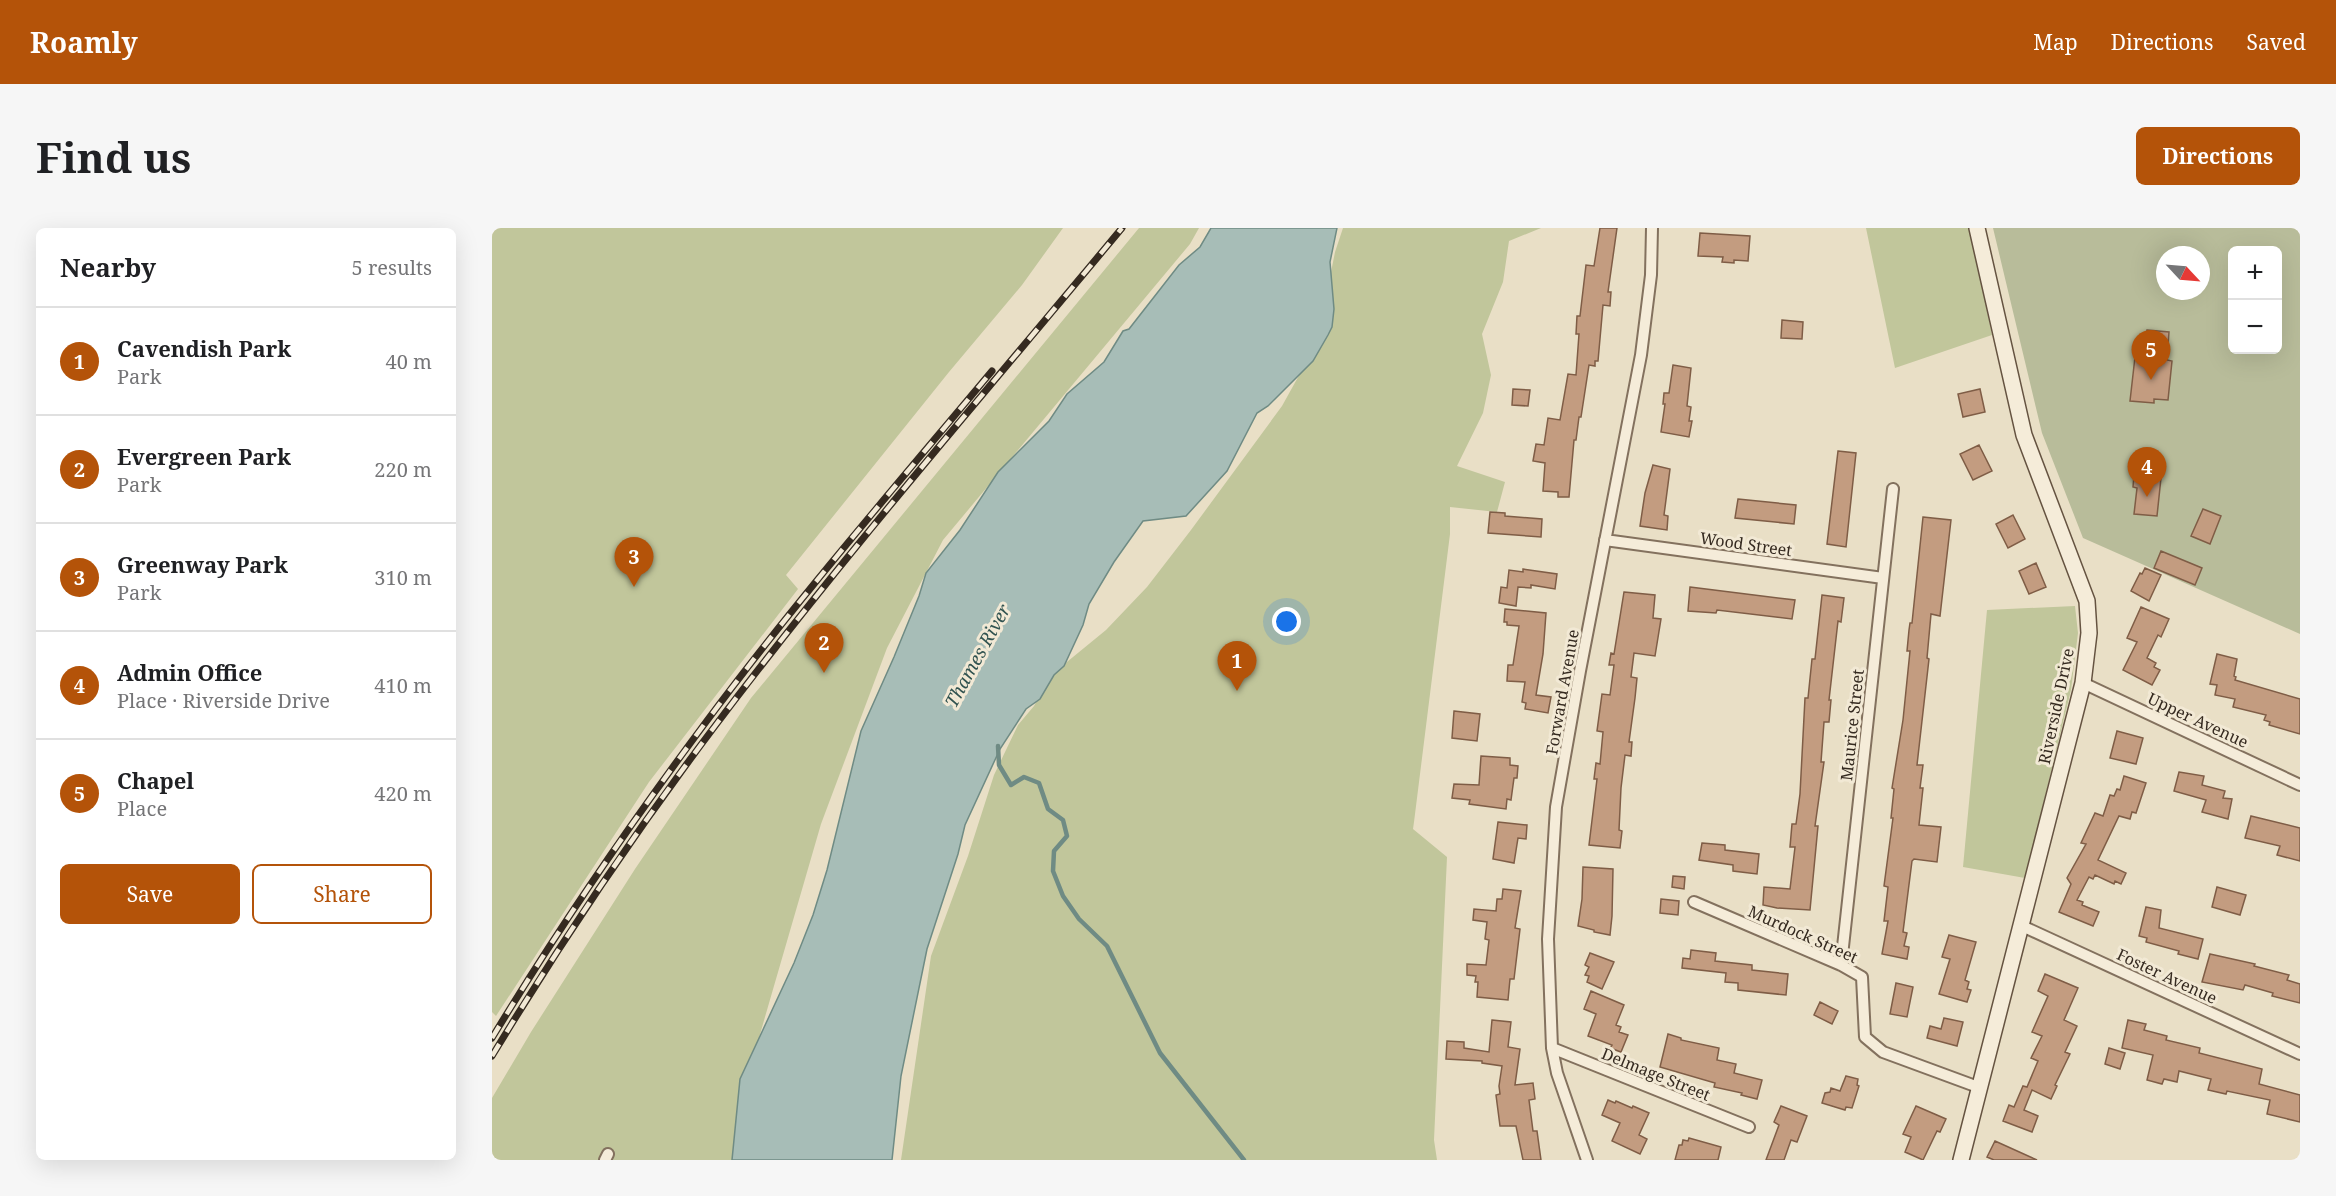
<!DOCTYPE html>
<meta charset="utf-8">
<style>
:root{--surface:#fff;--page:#f6f6f6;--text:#202124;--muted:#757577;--line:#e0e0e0;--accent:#b45309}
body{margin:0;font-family:"Noto Serif",serif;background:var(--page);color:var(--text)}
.controls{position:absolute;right:18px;top:18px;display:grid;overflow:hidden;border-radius:9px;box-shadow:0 6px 24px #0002}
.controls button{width:54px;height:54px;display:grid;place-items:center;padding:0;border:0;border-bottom:2px solid var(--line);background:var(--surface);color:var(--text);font:30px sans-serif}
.compass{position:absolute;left:1664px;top:18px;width:54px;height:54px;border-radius:50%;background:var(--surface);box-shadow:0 6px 24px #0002;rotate:116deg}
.you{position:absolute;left:795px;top:394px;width:21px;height:21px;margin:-15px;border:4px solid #fff;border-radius:50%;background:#1a73e8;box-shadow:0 0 0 9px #1a73e833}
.badge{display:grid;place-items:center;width:39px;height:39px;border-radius:50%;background:var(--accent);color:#fff;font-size:20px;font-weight:700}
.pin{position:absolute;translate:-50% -50px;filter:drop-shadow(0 2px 3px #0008)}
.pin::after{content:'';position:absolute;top:32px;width:21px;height:18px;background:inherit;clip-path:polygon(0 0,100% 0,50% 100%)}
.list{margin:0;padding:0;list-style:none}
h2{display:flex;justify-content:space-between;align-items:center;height:78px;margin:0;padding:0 24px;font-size:26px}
h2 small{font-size:20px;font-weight:400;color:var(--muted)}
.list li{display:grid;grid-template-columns:39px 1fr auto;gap:18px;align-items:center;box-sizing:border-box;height:108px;padding:0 24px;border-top:2px solid var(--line)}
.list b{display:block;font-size:22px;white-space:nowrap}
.list p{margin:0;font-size:20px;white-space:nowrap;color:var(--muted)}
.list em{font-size:20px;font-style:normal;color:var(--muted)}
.actions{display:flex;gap:12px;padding:18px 24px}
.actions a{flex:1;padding:14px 0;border:2px solid var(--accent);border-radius:9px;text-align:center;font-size:21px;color:var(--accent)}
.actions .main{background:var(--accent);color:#fff}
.map{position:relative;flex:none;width:1808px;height:932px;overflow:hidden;border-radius:9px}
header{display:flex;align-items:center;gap:36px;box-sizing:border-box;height:84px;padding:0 30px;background:var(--accent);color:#fff}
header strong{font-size:28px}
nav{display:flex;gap:33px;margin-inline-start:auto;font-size:21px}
.intro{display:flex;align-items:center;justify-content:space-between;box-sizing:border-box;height:144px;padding:0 36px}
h1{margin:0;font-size:42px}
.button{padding:15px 27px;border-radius:9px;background:var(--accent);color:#fff;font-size:21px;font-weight:700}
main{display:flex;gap:36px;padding:0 36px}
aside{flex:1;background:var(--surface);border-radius:9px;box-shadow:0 6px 24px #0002}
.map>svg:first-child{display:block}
</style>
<header>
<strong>Roamly</strong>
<nav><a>Map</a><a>Directions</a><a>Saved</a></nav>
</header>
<div class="intro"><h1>Find us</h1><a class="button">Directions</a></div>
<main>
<aside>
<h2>Nearby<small>5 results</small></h2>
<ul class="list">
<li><span class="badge">1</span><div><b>Cavendish Park</b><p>Park</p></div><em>40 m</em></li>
<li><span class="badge">2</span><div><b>Evergreen Park</b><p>Park</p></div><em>220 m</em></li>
<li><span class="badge">3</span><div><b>Greenway Park</b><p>Park</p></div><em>310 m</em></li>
<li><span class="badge">4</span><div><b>Admin Office</b><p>Place · Riverside Drive</p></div><em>410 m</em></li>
<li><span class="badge">5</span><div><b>Chapel</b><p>Place</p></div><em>420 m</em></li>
</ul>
<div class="actions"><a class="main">Save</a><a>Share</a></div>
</aside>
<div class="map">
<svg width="1808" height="932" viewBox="0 0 1808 932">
<rect width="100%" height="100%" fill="#e9dfc6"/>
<path fill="#c1c69b" d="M0 0H571L530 57 457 144 294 347 306 361 157 554 4 788 0 784Z
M647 0H707L698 16 451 312 395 420 329 596 246 882 243 932H0V870L39 804 143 641 259 470Z
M851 0H1049L1017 13 1011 54 990 106 999 147 991 185 965 238 1013 254 1005 284 958 279V306L922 594 921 601 955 629 942 912 945 932H409L439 728 476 628 502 547 526 497 542 478 559 447 614 402 655 359 699 302 790 178 825 115 843 24Z
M1374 0H1478L1500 107 1403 140Z
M1583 378 1586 405 1579 462 1533 650 1471 639 1495 382Z"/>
<path fill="#b8bc9a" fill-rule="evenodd" d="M1501 0H1808V406L1591 310 1550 205ZM1740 22H1786V122H1740ZM1673 27H1709V63H1673Z"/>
<path fill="#a7bdb7" stroke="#6f8b84" stroke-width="1.5" d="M719 0H845L838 34 842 81 840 99 836 107 821 133 776 178 765 185 735 243 694 288 651 293 622 334 597 376 591 397 572 438 562 447 548 471 534 481 508 521 473 597 466 626 435 721 409 848 400 932H240L248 851 302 735 321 687 335 642 369 503 402 429 427 368 434 345 468 302 506 244 557 193 575 166 612 134 631 103 637 101 687 37 708 19Z"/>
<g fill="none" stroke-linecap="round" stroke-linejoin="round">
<path stroke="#6f8b84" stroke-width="4.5" d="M506 518 507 537 519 557 532 549 547 555 556 581 571 592 575 608 562 623 561 643 571 668 587 691 615 718 668 825 752 932"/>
</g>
<path fill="#c39c80" stroke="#7f5d46" stroke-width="1.5" d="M1108 0H1125L1116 64H1119L1118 78 1111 77 1106 133H1103V138L1097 137 1089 189H1087L1084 212H1082L1077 269H1066V264L1051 263 1053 235 1041 233 1044 216 1052 217 1056 190 1068 192 1076 146 1084 147 1087 106H1084L1085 88H1088L1094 37 1102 38Z
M1208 5 1258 8 1256 33 1242 32V35L1230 34 1231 29 1206 28Z
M1290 92 1311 94 1310 111 1289 110Z
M1655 102 1677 104 1675 132 1680 133 1676 172 1662 171V175L1638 173 1643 129 1652 130Z
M1181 137 1199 140 1195 178 1199 179 1197 193H1200L1197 209 1169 204 1173 176H1171L1172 165H1177Z
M1021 161 1038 162 1036 178 1020 177Z
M1488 161 1493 184 1471 189 1466 166Z
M1487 217 1500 243 1481 252 1468 226Z
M1346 223 1364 225 1354 319 1335 316Z
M1161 237 1178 241 1172 287 1176 288 1175 302 1148 298 1153 265Z
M1642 247 1669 250 1665 288 1642 286 1645 260 1641 259Z
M1246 271 1304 277 1302 296 1243 290Z
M1711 281 1729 288 1718 316 1699 308Z
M998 284 1013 285V288L1050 291 1049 309 996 305Z
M1521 287 1533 311 1516 320 1504 296Z
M1431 289 1459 292 1448 388 1439 386 1435 430 1437 431 1425 537H1431L1428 560H1431L1427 597 1449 599 1445 634 1422 631 1420 633 1411 704 1415 705 1412 718 1417 719 1415 731 1390 726 1396 693H1392L1396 659 1392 658 1401 590H1399L1402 561 1400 560 1411 492 1418 423H1415L1417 402 1418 395H1420Z
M1669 323 1710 340 1703 357 1662 340Z
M1544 335 1554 359 1537 366 1527 343Z
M1653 340 1669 347 1657 373 1639 363 1648 345 1650 346Z
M1031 341 1065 346 1063 361 1039 357V360L1026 359 1024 378 1007 375 1009 359 1015 360 1017 342 1031 344Z
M1198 359 1303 372 1300 391 1225 382 1224 385 1196 383Z
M1132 364 1163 367 1161 390 1169 391 1163 428 1142 425 1139 449 1145 450 1143 470 1137 514H1140L1139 528 1133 527 1129 560 1127 602 1130 603 1128 620 1097 617 1105 551H1102L1104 535 1108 536 1111 504 1105 503 1110 466 1118 467 1122 437H1117L1119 425 1122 426Z
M1330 367 1352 370 1349 394 1346 393 1337 472H1339L1337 494H1332L1329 534H1332L1323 598H1326L1318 682 1285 680 1271 677 1272 659 1298 661 1303 619H1298L1300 596H1304L1308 566 1313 470H1316L1320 431H1323Z
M1649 379 1677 391 1669 409 1666 407 1655 430 1664 435 1662 439 1668 442 1660 457 1631 442 1645 414 1635 410Z
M1013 381 1054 385 1051 426 1044 467 1059 469 1056 485 1033 481 1034 475 1030 474 1033 454 1015 453 1016 437H1021L1027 398 1015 397V394H1012Z
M1725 426 1745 431 1742 448 1744 449 1743 452 1808 471V506L1777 497 1778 494 1772 492 1774 487 1741 479 1743 471 1723 467 1725 457 1718 456Z
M962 483 988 486 985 513 960 510Z
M1625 503 1651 510 1644 536 1618 530Z
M989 528 1018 530V537L1026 538 1025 550H1022L1019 572 1015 571 1014 581 977 576 978 572 960 570 962 556 987 557Z
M1687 544 1712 548 1710 557 1733 563 1731 570 1740 571 1736 591 1710 584 1714 572 1682 563Z
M1632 548 1654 555 1644 585 1640 584 1638 591 1627 588 1606 632 1634 645 1629 656 1623 653 1622 656 1603 647 1601 651 1597 649 1585 672 1591 674 1590 677 1607 684 1601 698 1567 684 1579 656 1575 650 1594 616 1589 615 1603 585 1611 588 1618 567 1622 568 1625 561 1628 562Z
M1759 588 1808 600V633L1785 627 1788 618 1753 610Z
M1006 594 1035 597 1034 611 1026 610 1022 635 1001 631Z
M1210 615 1233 617V622L1267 626 1265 646 1241 643V637L1207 632Z
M1091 639 1121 641 1120 688 1118 707 1102 704V702L1086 698 1090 671Z
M1181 648 1193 649 1192 661 1180 659Z
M1725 659 1754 667 1748 687 1720 679Z
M1011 661 1029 663 1023 700 1028 701 1022 751H1018L1016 772 985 769 986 754H983L984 748 975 747V736L994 737 997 712 993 711 995 694 981 692 982 681 1004 683 1005 671H1010Z
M1169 671 1187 673 1186 687 1168 685Z
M1654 679 1669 682 1667 700 1711 711 1706 731 1686 726 1687 723 1654 714 1655 710 1647 708Z
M1457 707 1484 714 1473 752 1477 754 1475 761 1479 762 1475 774 1447 766 1458 731 1450 729Z
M1199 722 1224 725 1223 733 1260 737V742L1296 746 1294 767 1246 762V755L1233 754 1234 745 1190 740 1191 730 1198 731Z
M1098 725 1122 734 1110 761 1095 754 1097 748 1093 747 1097 739 1093 737Z
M1718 726 1763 736 1762 738 1797 747 1795 752 1808 756V775L1780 768 1781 765 1753 757 1751 762 1710 754Z
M1553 746 1586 760 1572 792 1585 798 1573 824 1578 826 1563 857 1565 858 1559 871 1540 862 1532 882 1546 888 1540 904 1511 893 1517 877 1522 879 1531 858 1535 859 1546 833 1539 830 1550 808 1540 804 1556 768 1546 763Z
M1404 755 1421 759 1415 789 1398 786Z
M1099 763 1132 777 1124 797 1129 799 1127 804 1136 807 1129 824 1118 820 1120 817 1096 808 1104 786 1092 781Z
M1328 774 1346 783 1340 796 1322 787Z
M1452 790 1471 794 1465 818 1435 810 1438 798 1449 801Z
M1000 792 1019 794 1016 819 1028 821 1023 857 1041 855 1043 871 1037 872 1041 903H1045L1049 932H1031L1024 898H1008L1004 867 1008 866 1007 858 1010 838 990 835V833L954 831 955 813 972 814V820L997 824Z
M1636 792 1654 796 1652 802 1675 808 1674 812 1708 820 1707 825 1770 841 1767 856 1808 867V894L1775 886 1778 872 1735 863 1734 866 1716 862 1719 851 1687 843 1685 854 1672 851 1670 856 1655 852 1661 827 1630 820Z
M1176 806 1189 810V812L1227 820 1225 832 1244 836 1242 845 1270 852 1265 871 1249 867 1250 865 1222 859 1223 855 1168 839Z
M1617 820 1633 825 1628 841 1613 836Z
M1354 848 1366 851 1365 857 1367 858 1360 880 1354 879 1353 882 1330 875 1333 865 1338 864 1339 860 1348 863Z
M1116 872 1123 875 1124 873 1140 880 1141 878 1157 885 1147 907 1155 911 1148 926 1120 913 1128 895 1110 887Z
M1289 878 1315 888 1305 914 1299 912 1292 932H1274L1287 897 1282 894Z
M1424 878 1454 891 1448 904 1445 903 1431 932 1413 924 1419 909 1411 906Z
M1197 910 1229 919 1226 932H1183L1187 917H1190L1191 912 1196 913Z
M1503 913 1545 932H1502L1495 929Z"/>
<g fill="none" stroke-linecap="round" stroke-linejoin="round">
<defs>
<path id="minor" d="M1113 312 1391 350
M1591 455 1808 557
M1202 674 1349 737 1370 749 1373 809 1391 824 1486 859
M1530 698 1808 826
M1349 737 1401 261
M1060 820 1257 899
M113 932 116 926
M1095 932 1065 845 1060 820 1056 711 1064 579 1088 443 1149 127 1159 47 1160 0"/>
<path id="secondary" d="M1469 932 1591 455 1597 405 1595 373 1532 207 1485 0"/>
</defs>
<use href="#minor" stroke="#83715e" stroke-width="14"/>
<use href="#secondary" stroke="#655341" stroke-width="18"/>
<use href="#minor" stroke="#f5ecd9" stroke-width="10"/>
<use href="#secondary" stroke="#f5ecd9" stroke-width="15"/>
<defs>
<path id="rail" d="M0 810C66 701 138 596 214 494 304 373 403 259 500 143
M0 828C69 714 143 604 223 498 352 327 493 165 630 0"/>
</defs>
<use href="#rail" stroke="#352a20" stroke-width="7"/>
<use href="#rail" stroke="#f2e9d5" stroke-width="4.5" stroke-dasharray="14" stroke-linecap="butt"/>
</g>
<g text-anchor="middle" stroke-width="6" stroke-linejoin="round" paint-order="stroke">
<g font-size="16" fill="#352a20" stroke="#f2e9d5">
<text transform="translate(1254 316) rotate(8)" y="6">Wood Street</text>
<text transform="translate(1070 464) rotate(-80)" y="6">Forward Avenue</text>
<text transform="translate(1564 478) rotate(-78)" y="6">Riverside Drive</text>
<text transform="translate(1706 492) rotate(25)" y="6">Upper Avenue</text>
<text transform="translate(1360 497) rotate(-84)" y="6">Maurice Street</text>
<text transform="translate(1311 706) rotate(24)" y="6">Murdock Street</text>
<text transform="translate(1675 748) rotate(25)" y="6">Foster Avenue</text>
<text transform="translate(1164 846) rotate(22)" y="6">Delmage Street</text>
</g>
<g font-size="18" font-style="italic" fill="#315350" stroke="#f2e9d5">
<text transform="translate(486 428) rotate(-61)" y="6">Thames River</text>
</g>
</g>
</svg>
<div class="controls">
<button>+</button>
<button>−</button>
</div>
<svg class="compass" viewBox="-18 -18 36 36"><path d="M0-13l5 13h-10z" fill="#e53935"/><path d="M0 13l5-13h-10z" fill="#757577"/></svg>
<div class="you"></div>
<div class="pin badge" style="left:745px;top:463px">1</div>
<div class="pin badge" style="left:332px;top:445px">2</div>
<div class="pin badge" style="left:142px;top:359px">3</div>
<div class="pin badge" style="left:1655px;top:269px">4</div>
<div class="pin badge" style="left:1659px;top:152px">5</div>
</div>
</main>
